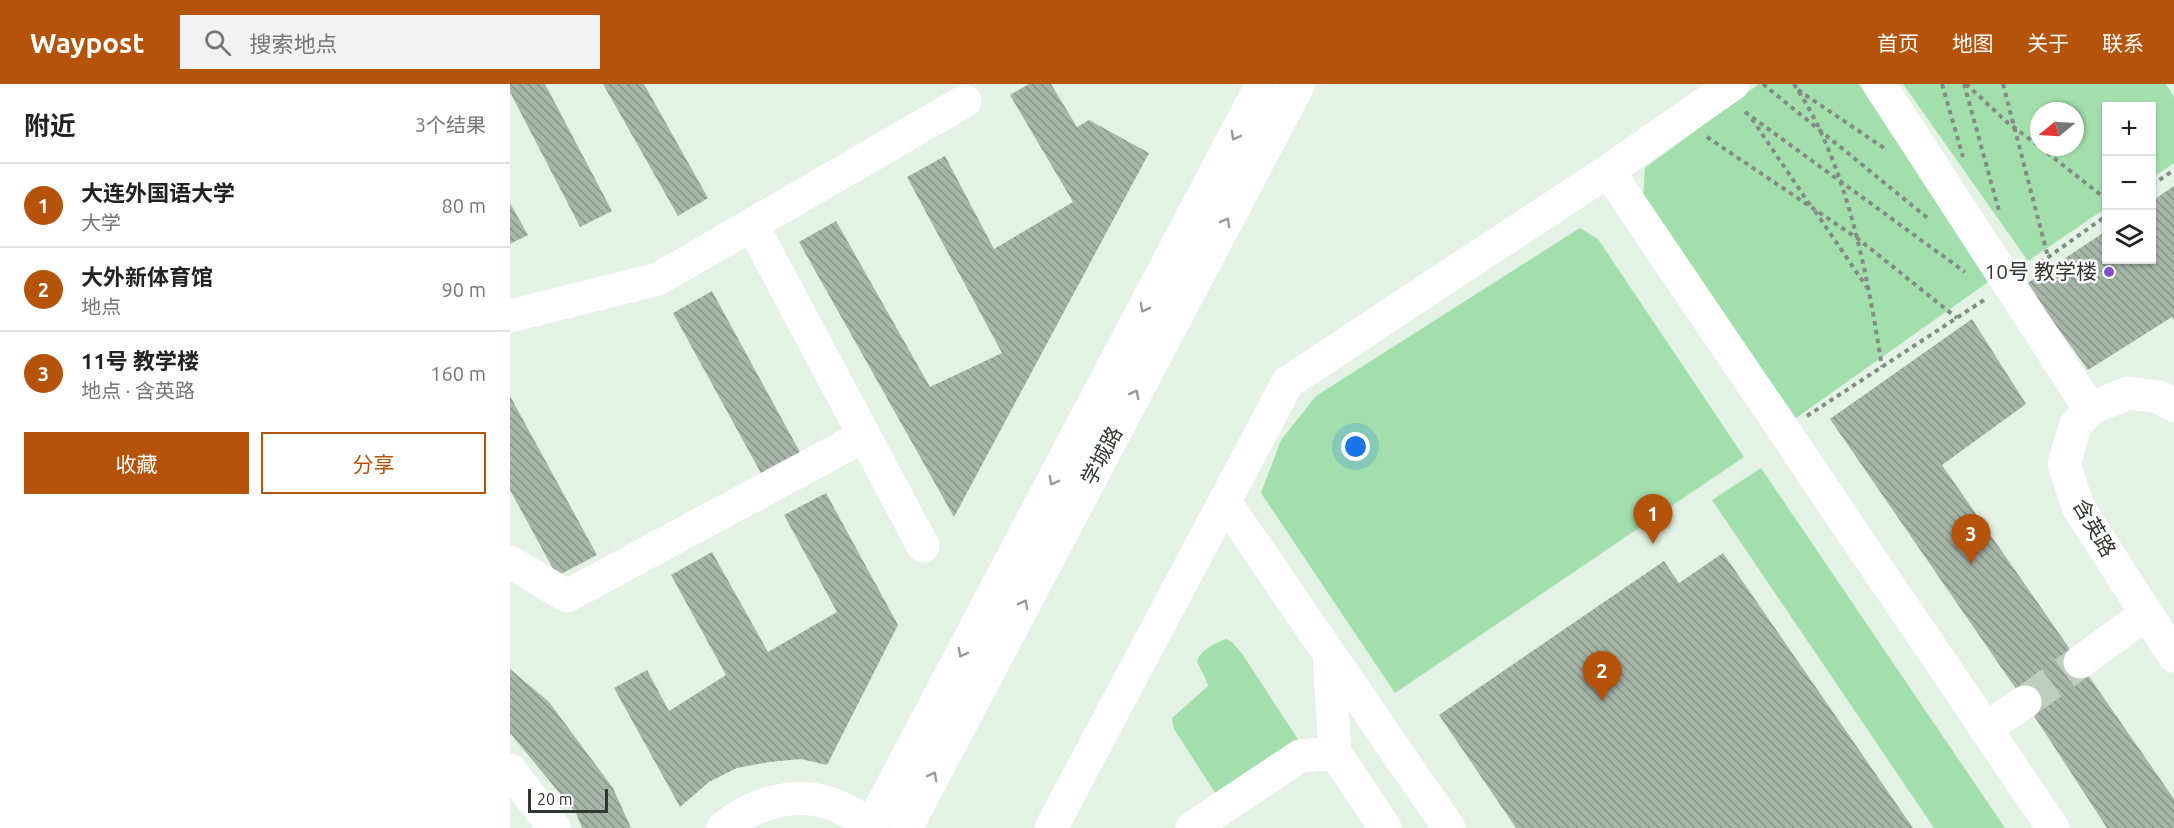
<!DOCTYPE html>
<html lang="zh">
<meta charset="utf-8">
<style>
:root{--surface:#fff;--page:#f2f2f2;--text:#222;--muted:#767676;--line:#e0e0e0;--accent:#b45309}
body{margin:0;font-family:Ubuntu,"Noto Sans SC",sans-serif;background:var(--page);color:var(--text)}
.controls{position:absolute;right:18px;top:18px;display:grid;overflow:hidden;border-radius:0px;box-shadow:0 2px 4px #0004}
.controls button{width:54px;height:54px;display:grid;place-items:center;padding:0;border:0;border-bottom:2px solid var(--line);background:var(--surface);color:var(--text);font:30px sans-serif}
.compass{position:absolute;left:1520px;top:18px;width:54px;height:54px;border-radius:50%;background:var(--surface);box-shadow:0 2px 4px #0004;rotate:252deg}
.scale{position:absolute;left:18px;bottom:15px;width:80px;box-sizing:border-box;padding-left:6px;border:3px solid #313732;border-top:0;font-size:16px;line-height:21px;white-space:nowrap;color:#313732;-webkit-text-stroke:4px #fff;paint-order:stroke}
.you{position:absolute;left:846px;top:363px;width:21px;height:21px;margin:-15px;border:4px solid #fff;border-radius:50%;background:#1a73e8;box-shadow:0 0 0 9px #1a73e833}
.badge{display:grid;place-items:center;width:39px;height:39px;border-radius:50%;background:var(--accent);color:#fff;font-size:20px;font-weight:700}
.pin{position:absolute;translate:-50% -50px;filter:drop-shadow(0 2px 3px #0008)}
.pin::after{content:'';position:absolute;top:32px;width:21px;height:18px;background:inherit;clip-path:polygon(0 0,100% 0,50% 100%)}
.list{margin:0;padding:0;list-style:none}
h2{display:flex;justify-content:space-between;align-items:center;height:78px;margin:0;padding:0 24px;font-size:26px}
h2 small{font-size:20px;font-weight:400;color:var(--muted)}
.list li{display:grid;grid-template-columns:39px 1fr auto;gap:18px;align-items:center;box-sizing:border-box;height:84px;padding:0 24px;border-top:2px solid var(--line)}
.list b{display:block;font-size:22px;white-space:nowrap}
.list p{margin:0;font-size:20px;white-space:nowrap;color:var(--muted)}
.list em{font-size:20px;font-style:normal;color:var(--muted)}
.actions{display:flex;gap:12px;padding:18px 24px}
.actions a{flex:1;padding:14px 0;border:2px solid var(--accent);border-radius:0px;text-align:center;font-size:21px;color:var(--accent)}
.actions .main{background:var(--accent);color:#fff}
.icon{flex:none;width:33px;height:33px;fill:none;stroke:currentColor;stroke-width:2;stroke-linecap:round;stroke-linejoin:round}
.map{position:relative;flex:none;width:1664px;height:744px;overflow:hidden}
header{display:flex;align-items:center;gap:36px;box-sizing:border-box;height:84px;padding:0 30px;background:var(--accent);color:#fff}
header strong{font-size:28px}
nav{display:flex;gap:33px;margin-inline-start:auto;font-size:21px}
.search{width:420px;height:54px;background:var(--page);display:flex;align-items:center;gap:15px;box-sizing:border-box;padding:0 21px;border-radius:0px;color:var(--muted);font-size:22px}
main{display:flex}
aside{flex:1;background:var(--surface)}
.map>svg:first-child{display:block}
</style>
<header>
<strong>Waypost</strong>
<div class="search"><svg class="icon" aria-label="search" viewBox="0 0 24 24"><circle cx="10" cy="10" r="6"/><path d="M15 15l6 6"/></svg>搜索地点</div>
<nav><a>首页</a><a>地图</a><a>关于</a><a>联系</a></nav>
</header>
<main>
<aside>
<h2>附近<small>3个结果</small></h2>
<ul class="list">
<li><span class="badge">1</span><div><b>大连外国语大学</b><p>大学</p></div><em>80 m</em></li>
<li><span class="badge">2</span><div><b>大外新体育馆</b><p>地点</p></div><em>90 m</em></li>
<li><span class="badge">3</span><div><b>11号 教学楼</b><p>地点 · 含英路</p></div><em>160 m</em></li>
</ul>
<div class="actions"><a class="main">收藏</a><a>分享</a></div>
</aside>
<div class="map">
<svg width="1664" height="744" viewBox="0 0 1664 744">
<defs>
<pattern id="building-back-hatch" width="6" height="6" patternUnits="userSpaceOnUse" patternTransform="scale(1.5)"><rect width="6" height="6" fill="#a8b6aa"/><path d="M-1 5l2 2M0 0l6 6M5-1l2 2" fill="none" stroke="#89958b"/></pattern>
</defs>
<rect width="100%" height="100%" fill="#e3f2e5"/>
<path fill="#a3dfad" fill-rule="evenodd" d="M1249 0H1349L1478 198 1286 334 1133 115 1135 84Z
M1393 0H1656L1664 13V79L1642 94V22H1596V124L1518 177ZM1529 27H1565V63H1529Z
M1070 144 1088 155 1234 373 885 609 751 409 771 356 806 312Z
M1251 384 1495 744H1424L1202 416Z
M717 555 723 559 733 571 791 660 709 715 664 645 662 634 698 602C696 592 690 586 687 577 691 566 706 558 717 555Z"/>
<path fill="url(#building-back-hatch)" d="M0 0H35L102 127 70 143 0 8Z
M93 0H134L198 114 168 132Z
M519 0H541L567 43 579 36 639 69 444 433 289 158 326 137 420 303 492 269 397 93 435 72 484 165 563 118 500 11Z
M1664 102V236L1662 233 1578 286 1516 200 1596 147V176H1642V117Z
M0 119 18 151 0 160Z
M202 207 291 370 252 391 163 229Z
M1462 235 1516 320 1432 381 1664 715V744H1597L1515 618 1320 335Z
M0 312 87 471 47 492 0 406Z
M316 409 388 541 317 681 291 675 259 678 227 684 199 698 170 723 104 604 137 586 159 627 216 591 161 491 202 468 258 568 327 528 274 431Z
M1213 469 1403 744H1006L929 631 1154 477 1169 499Z
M0 585 39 618 103 704 121 744H72L66 729 0 649Z"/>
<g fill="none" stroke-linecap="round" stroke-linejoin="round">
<path stroke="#bfcdc1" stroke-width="33" stroke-dasharray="33 16" stroke-linecap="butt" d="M1515 618 1570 578"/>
<path stroke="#828c84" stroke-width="4" stroke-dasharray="4.5 4.5" stroke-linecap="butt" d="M1253 0 1420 136
M1284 0C1293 14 1302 29 1309 44 1344 119 1359 201 1372 283
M1432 0 1453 73
M1454 0 1489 127
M1456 0 1498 39 1529 62
M1493 0 1538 173
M1288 6 1374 64
M1235 28 1455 188
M1242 35 1300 121
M1197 53 1347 154 1447 234
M1530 63 1596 115
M1642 101 1664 86
M1305 127 1358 205
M1523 184 1596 132
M1297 332 1474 216"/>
<path stroke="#fff" stroke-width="33" d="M1369 0 1580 325
M1098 87 1543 744
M242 141 413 462
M0 232 148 195 455 17
M1664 322 1649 313 1618 309 1580 325 1565 342 1554 380 1568 423 1664 572
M715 418 939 744
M0 478 57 512 354 352
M1570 578 1636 530
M1475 645 1515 618
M825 669 875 744
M0 686 44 744
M213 744C242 720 283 707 319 719 334 724 348 733 362 740
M541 744 778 298 1098 87 1223 0
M682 744 790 672 825 669 819 569"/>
<path stroke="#fff" stroke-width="33" d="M360 744 752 0
M396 744 789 0"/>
</g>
<defs><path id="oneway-chevron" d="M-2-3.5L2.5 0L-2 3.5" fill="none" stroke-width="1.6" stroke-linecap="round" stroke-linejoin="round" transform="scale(1.5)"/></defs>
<g stroke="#989b98">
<use href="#oneway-chevron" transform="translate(725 52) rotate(118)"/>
<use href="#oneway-chevron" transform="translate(716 138) rotate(-62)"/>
<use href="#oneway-chevron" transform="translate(634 224) rotate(118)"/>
<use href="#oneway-chevron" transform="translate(625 310) rotate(-62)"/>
<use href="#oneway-chevron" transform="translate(543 397) rotate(118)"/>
<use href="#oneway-chevron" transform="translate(514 520) rotate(-62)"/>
<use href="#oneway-chevron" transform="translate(452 569) rotate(118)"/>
<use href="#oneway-chevron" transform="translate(423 692) rotate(-62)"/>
</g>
<circle fill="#8251c9" stroke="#fff" stroke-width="2" cx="1599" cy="188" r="6"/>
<g text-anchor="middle" stroke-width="5" stroke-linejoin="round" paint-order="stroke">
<g font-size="21" fill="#313732" stroke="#fff" text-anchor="end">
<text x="1587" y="195">10号 教学楼</text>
</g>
<g font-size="21" fill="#313732" stroke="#fff">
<text transform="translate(592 372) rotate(-62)" y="7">学城路</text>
<text transform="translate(1584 444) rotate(60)" y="7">含英路</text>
</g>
</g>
</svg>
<div class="controls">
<button>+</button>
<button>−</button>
<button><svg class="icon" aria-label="layers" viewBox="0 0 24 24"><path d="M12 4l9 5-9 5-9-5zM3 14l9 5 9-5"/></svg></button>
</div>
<svg class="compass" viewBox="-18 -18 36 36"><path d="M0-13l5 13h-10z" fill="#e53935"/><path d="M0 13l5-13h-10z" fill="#767676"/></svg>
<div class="scale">20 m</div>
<div class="you"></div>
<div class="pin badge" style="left:1143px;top:460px">1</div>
<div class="pin badge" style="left:1092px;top:617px">2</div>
<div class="pin badge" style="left:1461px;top:480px">3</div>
</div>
</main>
